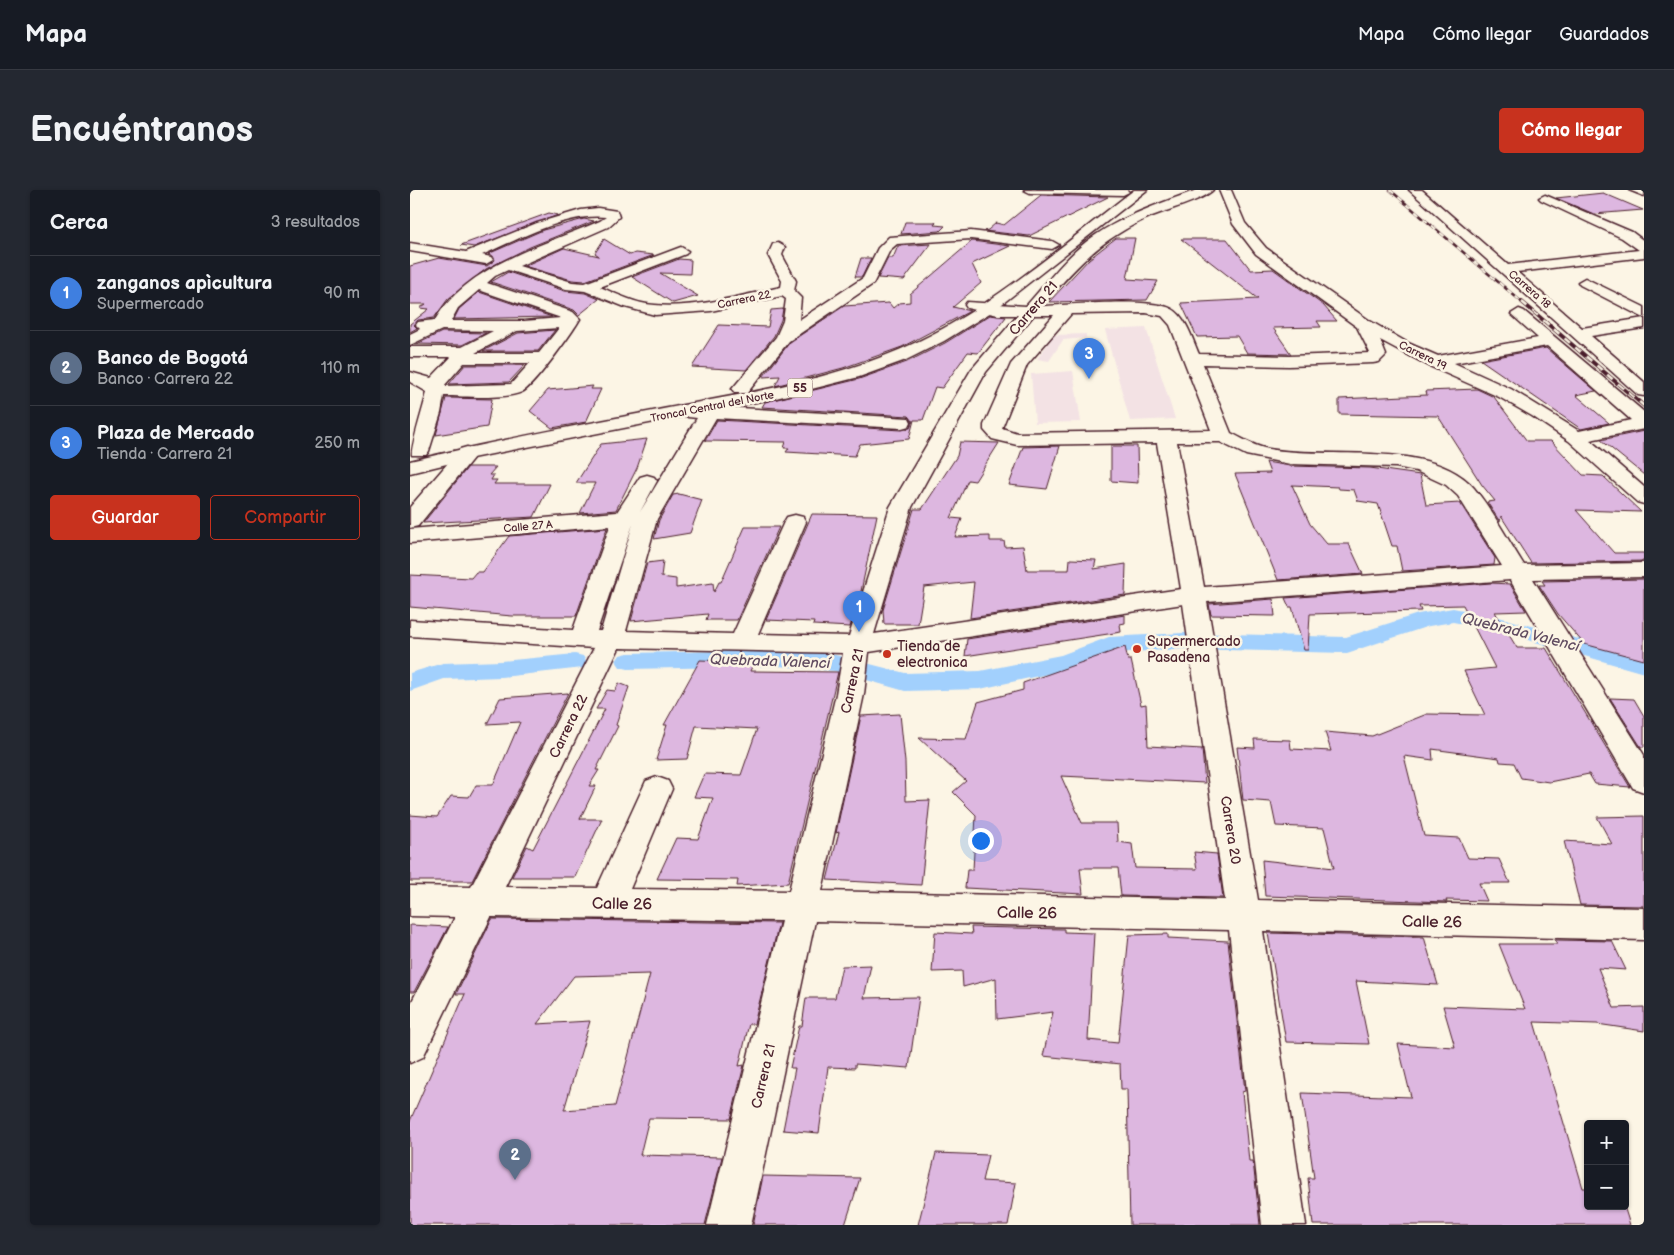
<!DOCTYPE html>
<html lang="es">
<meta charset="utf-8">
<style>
:root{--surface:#171b24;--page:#242831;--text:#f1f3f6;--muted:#9ea1a6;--line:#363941;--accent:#c8321e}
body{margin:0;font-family:"Balsamiq Sans",sans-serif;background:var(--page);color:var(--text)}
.controls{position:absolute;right:15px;bottom:15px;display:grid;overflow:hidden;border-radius:5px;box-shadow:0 1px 4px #0004}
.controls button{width:45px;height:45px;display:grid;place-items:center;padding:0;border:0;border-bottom:1px solid var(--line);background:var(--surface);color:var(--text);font:25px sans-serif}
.you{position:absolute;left:570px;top:650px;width:18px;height:18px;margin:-12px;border:4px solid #fff;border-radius:50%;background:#1a73e8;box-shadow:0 0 0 8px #1a73e833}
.badge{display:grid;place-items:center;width:32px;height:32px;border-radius:50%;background:var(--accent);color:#fff;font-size:16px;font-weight:700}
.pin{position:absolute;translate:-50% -41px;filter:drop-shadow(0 1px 2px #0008)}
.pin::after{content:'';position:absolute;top:26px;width:18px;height:15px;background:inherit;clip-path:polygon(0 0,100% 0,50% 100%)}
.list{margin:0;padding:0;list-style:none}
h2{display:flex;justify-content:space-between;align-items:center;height:65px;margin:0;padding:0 20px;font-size:21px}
h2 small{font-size:16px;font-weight:400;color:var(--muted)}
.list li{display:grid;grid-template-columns:32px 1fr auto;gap:15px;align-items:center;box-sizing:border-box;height:75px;padding:0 20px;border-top:1px solid var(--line)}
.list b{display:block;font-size:19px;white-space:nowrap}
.list p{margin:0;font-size:16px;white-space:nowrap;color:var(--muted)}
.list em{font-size:16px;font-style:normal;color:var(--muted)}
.actions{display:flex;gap:10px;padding:15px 20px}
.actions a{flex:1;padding:11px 0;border:1px solid var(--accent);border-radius:5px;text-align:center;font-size:18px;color:var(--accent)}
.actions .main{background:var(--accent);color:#fff}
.map{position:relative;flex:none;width:1234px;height:1035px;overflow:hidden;border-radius:5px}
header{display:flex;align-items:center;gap:30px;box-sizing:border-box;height:70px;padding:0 25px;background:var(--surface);border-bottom:1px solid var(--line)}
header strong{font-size:24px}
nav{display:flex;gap:28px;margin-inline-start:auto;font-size:18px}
.intro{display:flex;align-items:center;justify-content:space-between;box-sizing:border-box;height:120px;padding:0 30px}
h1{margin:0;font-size:35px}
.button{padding:12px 22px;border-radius:5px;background:var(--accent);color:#fff;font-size:18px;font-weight:700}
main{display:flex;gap:30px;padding:0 30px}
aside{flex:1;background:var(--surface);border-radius:5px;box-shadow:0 1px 4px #0004}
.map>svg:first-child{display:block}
</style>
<header>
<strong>Mapa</strong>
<nav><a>Mapa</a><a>Cómo llegar</a><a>Guardados</a></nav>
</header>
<div class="intro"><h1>Encuéntranos</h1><a class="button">Cómo llegar</a></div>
<main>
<aside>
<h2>Cerca<small>3 resultados</small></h2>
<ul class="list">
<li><span class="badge" style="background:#3f7fe0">1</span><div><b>zanganos apìcultura</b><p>Supermercado</p></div><em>90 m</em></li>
<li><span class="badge" style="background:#5c6f8a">2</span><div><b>Banco de Bogotá</b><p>Banco · Carrera 22</p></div><em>110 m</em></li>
<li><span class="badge" style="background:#3f7fe0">3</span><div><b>Plaza de Mercado</b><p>Tienda · Carrera 21</p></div><em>250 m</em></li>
</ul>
<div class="actions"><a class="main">Guardar</a><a>Compartir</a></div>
</aside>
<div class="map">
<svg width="1234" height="1035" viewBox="0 0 1234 1035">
<rect width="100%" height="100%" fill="#fcf5e5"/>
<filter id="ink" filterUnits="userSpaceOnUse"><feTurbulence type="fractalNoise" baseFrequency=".02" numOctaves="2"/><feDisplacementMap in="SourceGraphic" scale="10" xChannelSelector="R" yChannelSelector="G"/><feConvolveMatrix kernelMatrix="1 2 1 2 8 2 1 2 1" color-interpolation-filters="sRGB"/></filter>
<g filter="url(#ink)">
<path fill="#f3e2e4" d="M736 138 765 229 720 231 695 140Z
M676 144V148L653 150 639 171 627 169 644 145Z
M663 181 671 232 625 233 621 184Z"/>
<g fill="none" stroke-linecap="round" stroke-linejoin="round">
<path fill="#a2d0fd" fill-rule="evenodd" d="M1043 418 1085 426 1234 467V483L1084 440 1043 432 1019 436 937 463 773 459 702 463 656 480 570 499 495 501 425 481 368 476 218 479 210 477 206 471 210 465 218 463 368 460 425 465 495 483 570 481 651 465 699 447 773 443 936 447 1008 424Z
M165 464 173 466 177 472 173 478 91 487 34 489 0 501V483L33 473 91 471Z"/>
</g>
<path fill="#ddb7e0" stroke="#4a1f2b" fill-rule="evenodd" d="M1193 3 1233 20 1184 24 1146 8Z
M631 5 698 7 619 46 574 41 578 40 586 33 594 35Z
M139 23 148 25 64 57 51 55Z
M174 29 184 31 120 57 76 79 38 109 24 128 8 130 4 135 7 138 0 142V134L19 119 10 118 16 114H0V76L29 68 77 76 85 70 83 66 78 64 133 40Z
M495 32H526L524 35 535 36 530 41 491 44Z
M706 48H725L717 89 748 91 737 110 639 112 679 69Z
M194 49 220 65 225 63 244 65 175 91 162 90 114 76 154 58 189 66 185 63Z
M771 49H817L841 80 863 79 913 115 927 131H907L911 137 863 138 881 164 837 163 827 146 787 147 771 113 848 109Z
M562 51 600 56 562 74 571 93 543 117 560 121 492 157 433 178 365 196 370 186 353 187 380 152 434 116 479 113 483 118 489 113 500 112V104Z
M521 54 494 90 468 88 478 68H483L488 56Z
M451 68H461L452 87H445Z
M269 69 281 70 280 84 250 83 288 106 263 113 222 87Z
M98 82 155 101 175 103 189 109 169 125 164 120 81 92Z
M69 102 142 127 44 129 49 119Z
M373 119 371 130 364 146 336 180 282 177 309 135 358 137 361 120Z
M580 125 596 127 568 163 558 162 532 198 525 197 513 230H504L499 249 450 254 445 266 376 262 379 258H374L376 252 295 251 307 230 492 240 500 238 503 231 499 226 352 217 355 212 449 189 497 172 535 153Z
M145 140 128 161H73L108 143Z
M32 142 76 143 52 155 7 154Z
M1136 158 1186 201 1166 205 1199 233 1171 239 1071 170Z
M55 175H115L99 192 39 194Z
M183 196 181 199H191L176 232 142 238 120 221 138 200Z
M1067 199 1084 207 1117 251H1141L1173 285 1193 286 1231 322 1166 320 1204 363H1234V371L1121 373 1091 326 1090 332 1077 312 1085 311 1072 295 1028 226 929 224V209L1017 205 1016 201Z
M36 208 82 209 77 237 26 245Z
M1234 241V285L1191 250Z
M237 249 227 278 206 320 170 323 185 293H166L191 254Z
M550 252 589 253 565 291 558 290 541 328 552 329 545 347 580 346V351H594L595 357 613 356 617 380H659L660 369 686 370 684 379 716 374 715 405 560 428 564 392 514 397 508 434H474L473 420 504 319H512L547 266Z
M650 256 637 299 599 295 613 257Z
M701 256H727L728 293 701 291Z
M856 272 880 276 960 278 1010 285 1016 315 1050 313 1085 368 1084 375 992 381 987 356H982L968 314 948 311 944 300 929 299 928 297 882 295 900 334 917 354H939L953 384 868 390 825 284 860 283Z
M58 277H86L79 285H84L81 290H87L84 294H140L124 327 13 333Z
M269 304 292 310 280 343 244 349 249 330 263 305Z
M402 324 467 325 450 406 440 437 403 435 404 432 356 430Z
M335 337H369L327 430H296L298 424 221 431 237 373 253 371 251 387 266 389V398L303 393 304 402 309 392H311Z
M197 338 166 426H102L0 417V385L61 388 66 382H73L99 346Z
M1234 389V470L1174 454 1148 424 1129 395H1135L1132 391Z
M1081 393 1100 394 1116 421 1085 422 1107 458H1136L1220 597 1185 594 1179 584 1139 592 1111 588 1104 573 1090 572 1089 568 1022 559 1023 570 994 566 1014 646 1049 648 1058 668 1089 669 1100 693H1069L1077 711 1036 710 1037 712 855 706 852 670 924 678 914 638 866 636 861 612 833 610 827 557 845 558 844 549 880 550 881 559 921 561 915 542 962 546 1017 524 1075 525 1054 481 1085 478 1053 415 1009 416 1011 421 900 424 898 460H894L882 417H879L875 408Z
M863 409 865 426 801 425 799 414Z
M715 425V433L710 434 711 442 555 466 557 449Z
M715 457 718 470H721L731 515 736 514 738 556 792 559 795 593 651 586 672 633H707L708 652 722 654 725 678 787 679 784 662 807 664 813 708 711 706 708 678H670L673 704 555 698 557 680H563L566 625 543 602 556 591 509 548 556 549 568 512 613 500V493Z
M290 470 344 472 340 481 428 482 378 693 327 696 328 690 247 689 266 648 288 649 303 608 284 607 294 584 331 585 347 539 286 536 277 569 246 570 257 535H254Z
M209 493 219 497 206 535 208 536 186 580H189L179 596H186L170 629H192L165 687H102L117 656 123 659 195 519H186L197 500 205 501Z
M158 503 62 691H0V625L27 627 41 606 59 607 66 595H83L110 532 77 534 90 508Z
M1200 508 1224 509 1234 526V557H1231Z
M490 524 495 572 496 611 520 610 511 695 417 690 429 642 426 643 451 526Z
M1234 626V716L1170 715 1154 651 1202 654 1187 627Z
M82 729 369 733 344 834H339L329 876 334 875 321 929 239 928 230 965 312 967 295 1035H0V931L55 804H46ZM240 784 205 916 154 920 180 831 127 834 164 786Z
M0 735 38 737 4 802H0Z
M561 737 654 739V742L684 743 678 850 708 853 719 745 758 744V748L818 751 835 901 832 902 839 971H843L850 1035H720L717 899H711L710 874 633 866 643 822 587 829 586 788 553 797 552 781 522 782 525 742 562 744Z
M858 743 1014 747 1028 795 946 791 959 854 876 852Z
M1145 750 1202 751 1216 780 1188 778 1204 818 1234 817V841L1187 834 1124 832 1173 998H1178V1016H1214L1220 1035H903L898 988H904L892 903 1001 907 988 854 1045 857 1033 816 1115 819 1089 754H1147Z
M461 775 454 808 509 807 499 878 445 874V878L418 877 409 943 373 940 385 878H380L389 836H392L396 808H425L432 776Z
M526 963 578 965 572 991 606 993 598 1035H508Z
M353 986 450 988 435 1035H343Z"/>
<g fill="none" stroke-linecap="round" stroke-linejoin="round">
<defs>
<path id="minor" d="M614 0H717L719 2 713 5 620 3Z
M787 0H803C793 11 748 22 733 30 687 52 664 79 632 116 659 115 741 107 762 119 776 126 783 151 789 164L879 166 960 163 947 137 846 64 823 34 809 0H821L835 33 856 58 960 131 998 153 1028 166 1128 148 1101 124 1109 119 1114 121 1234 222V239L1180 250 1234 297V314L1227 312 1159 251 1122 226 1089 207 1019 176 970 150 976 165 969 172 963 173 879 176 793 174 821 243C833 249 846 257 859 259 918 270 1022 249 1064 298 1083 321 1098 350 1114 375L1234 373V387L1123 389 1234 565V602L1223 598 1100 390 797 412 848 710 1234 718V750L853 741 896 1035H852L819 740 405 731 341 1035H297L371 731 81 727 13 867 0 873V815L45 727 0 726V696L61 697 184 458 0 446V430L163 440 200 336 0 353V339L207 322 230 287 237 285 244 287 247 291 230 322 287 228 278 227 275 223 278 219 294 217 298 211H310L312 217 499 228 501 232 499 236 492 238 306 228 247 329 216 441 323 444 374 332 377 327 385 325 393 327 396 332 348 444 439 446 480 317 561 180 608 125H588L557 118 555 115 557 112 616 116C635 95 653 70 676 52 708 27 749 14 787 0ZM736 123 752 126 760 135 801 240 607 243 592 238 617 175 661 124ZM624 125H644L601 174 574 235V240L582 249 607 255 747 253 771 399 464 444 502 317 576 182ZM1137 156 1221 230 1169 241 1101 199 1044 173ZM767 252H810L836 265 880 274 986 277 1006 281 1036 295 1048 306 1092 376 794 397ZM223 334 191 441H187ZM773 414 815 710 412 701 454 504 459 462ZM209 458 433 463 426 504 379 701 220 699 262 599 258 591 247 587 236 591 187 698 95 697Z
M999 0H1012L1098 75 1229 60 1212 48 1131 10 1129 8 1135 5 1222 42 1234 51V67L1107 82 1172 138 1234 128V138L1181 146 1234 192V206L1228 205Z
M1219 0H1234V6Z
M188 18 207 21 209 27 198 37 109 76 162 92 175 93 271 57 278 61 276 64 190 97C207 104 226 114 245 115 282 119 334 105 371 97L372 91 358 65 363 54 368 53 375 57 372 65 386 91 384 101 391 108 389 130 453 88 468 58 479 47 561 41 642 51 649 55 642 59 561 49 487 54 480 60 463 94 379 151 337 203H325L322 199 366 147 373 131 376 109 372 106 301 121 245 125 215 117 175 101 156 99 98 80 85 86 77 93 163 122 170 129C162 143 124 196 112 202 94 210 54 206 34 206L31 223 19 261 16 265H2C0 259 15 213 17 202L0 192V182L21 188 41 167H0V157H52L83 141 32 140 0 155V144L10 139 6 135 8 132 25 130C59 74 132 56 190 31L196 27C157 22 107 50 72 65L81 67 83 70 76 74 0 61V53L56 62 127 33 171 20ZM69 100 151 128 114 131H41L48 118ZM149 138 129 163H65L107 141ZM54 173H120L101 194 34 196Z
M1175 88 1234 117V128L1170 95 1168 92Z
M57 257 64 259 67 263 64 267 8 336 0 338V317L50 259Z"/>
<path id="highway" d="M724 0H737L583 121 534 151 496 170 449 187 366 208 57 269 0 283V271C92 249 186 232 279 214 362 199 446 184 521 145 592 109 661 48 724 0Z"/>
</defs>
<use href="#minor" stroke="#4a1f2b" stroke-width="3"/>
<use href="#highway" stroke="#4a1f2b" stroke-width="3"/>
<use href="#minor" fill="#fcf5e5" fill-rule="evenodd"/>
<use href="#highway" fill="#fcf5e5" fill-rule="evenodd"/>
<defs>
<path id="rail-far1" d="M980 0 1113 113"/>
<path id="rail" d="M1112 112 1234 216"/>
</defs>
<use href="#rail-far1" stroke="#4a1f2b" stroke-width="2.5"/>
<use href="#rail" stroke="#4a1f2b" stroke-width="4"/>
<use href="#rail-far1" stroke="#fcf5e5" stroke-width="2" stroke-dasharray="5.5" stroke-linecap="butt"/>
<use href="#rail" stroke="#fcf5e5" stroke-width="2.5" stroke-dasharray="7" stroke-linecap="butt"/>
</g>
</g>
<g fill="#c8321e" stroke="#fcf5e5" stroke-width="2">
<circle cx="727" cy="459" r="5"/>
<circle cx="477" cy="464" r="5"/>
</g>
<g text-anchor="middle" stroke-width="5" stroke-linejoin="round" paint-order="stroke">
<g font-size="11" fill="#4a1f2b" stroke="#fcf5e5">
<text transform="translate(1120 99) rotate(41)" y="4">Carrera 18</text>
<text transform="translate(334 109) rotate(-12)" y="4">Carrera 22</text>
<text transform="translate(1013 165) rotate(26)" y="4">Carrera 19</text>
<text transform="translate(302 216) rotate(-11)" y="4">Troncal Central del Norte</text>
<text transform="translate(118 336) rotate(-5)" y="4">Calle 27 A</text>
</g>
<rect fill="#fcf5e5" stroke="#7f5f63" stroke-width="1" x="377.5" y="188.5" width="25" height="19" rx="4"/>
<g font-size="12" font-weight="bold" fill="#4a1f2b">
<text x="390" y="202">55</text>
</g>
<g font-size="14" fill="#4a1f2b" stroke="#fcf5e5">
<text transform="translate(623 118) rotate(-49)" y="5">Carrera 21</text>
<text transform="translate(442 491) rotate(-78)" y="5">Carrera 21</text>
<text transform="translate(158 536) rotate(-64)" y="5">Carrera 22</text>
<text transform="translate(821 640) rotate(81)" y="5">Carrera 20</text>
<text transform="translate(353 886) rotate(-77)" y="5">Carrera 21</text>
</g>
<g font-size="14" fill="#4a1f2b" stroke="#fcf5e5" text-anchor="start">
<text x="737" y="456">Supermercado<tspan x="737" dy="16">Pasadena</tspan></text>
<text x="487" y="461">Tienda de<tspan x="487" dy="16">electronica</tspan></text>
</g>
<g font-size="15" font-style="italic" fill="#604b60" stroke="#fcf5e5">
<text transform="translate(1111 442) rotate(14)" y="5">Quebrada Valencí</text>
<text transform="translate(360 471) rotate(2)" y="5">Quebrada Valencí</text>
</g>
<g font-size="16" fill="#4a1f2b" stroke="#fcf5e5">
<text transform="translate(212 713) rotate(1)" y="6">Calle 26</text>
<text transform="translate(617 722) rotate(1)" y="6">Calle 26</text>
<text transform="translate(1022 731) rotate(1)" y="6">Calle 26</text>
</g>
</g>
</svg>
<div class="controls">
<button>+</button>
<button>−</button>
</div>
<div class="you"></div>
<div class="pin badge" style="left:449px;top:442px;background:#3f7fe0">1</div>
<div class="pin badge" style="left:105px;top:990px;background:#5c6f8a">2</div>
<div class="pin badge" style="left:679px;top:189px;background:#3f7fe0">3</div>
</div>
</main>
